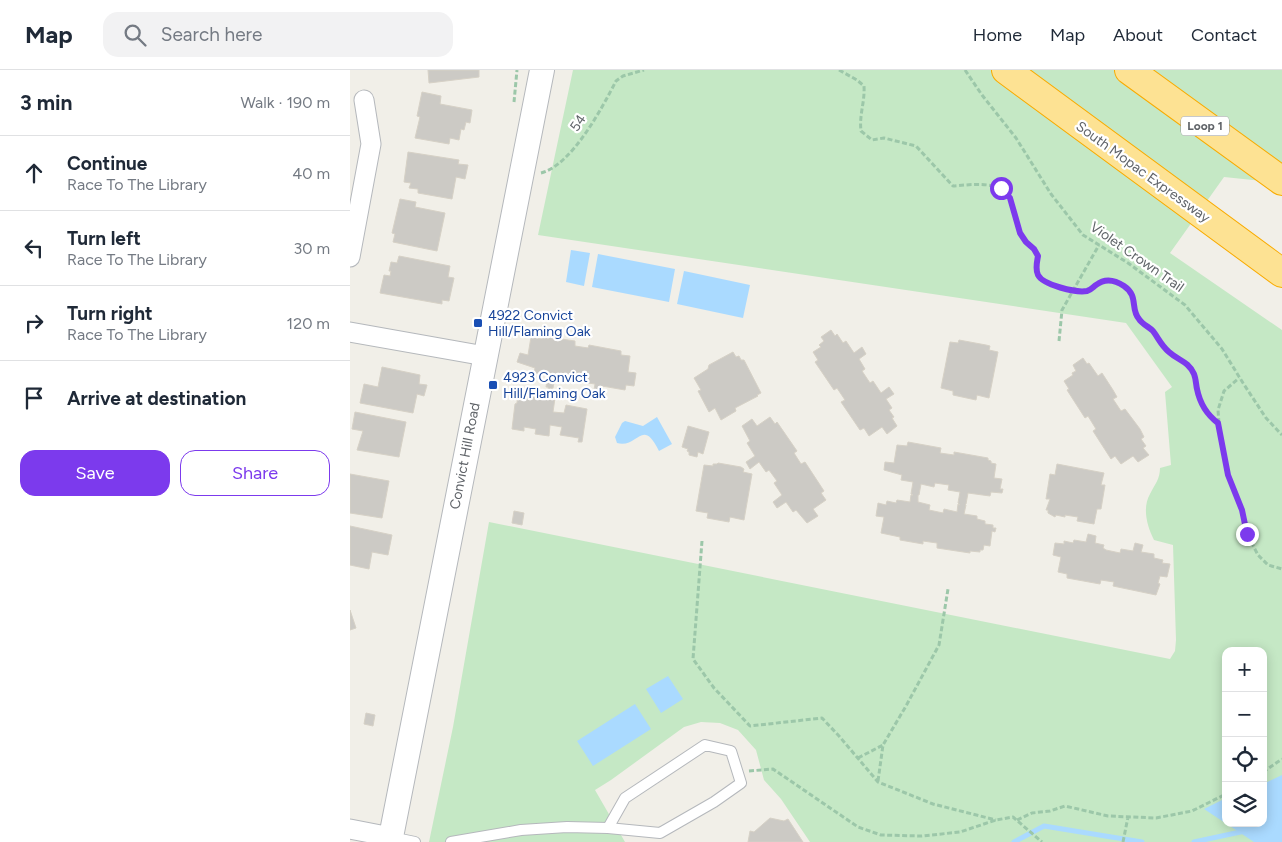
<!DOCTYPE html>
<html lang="en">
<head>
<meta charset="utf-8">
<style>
	body { margin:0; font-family:Figtree,sans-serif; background:#f2f2f3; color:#1f2937 }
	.controls { position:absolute; right:15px; bottom:15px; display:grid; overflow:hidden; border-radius:10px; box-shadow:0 2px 12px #0003 }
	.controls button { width:45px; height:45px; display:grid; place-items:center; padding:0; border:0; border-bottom:1px solid #e0e1e3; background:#fff; color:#1f2937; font:25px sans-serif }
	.stop { position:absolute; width:15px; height:15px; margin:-11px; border:4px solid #7c3aed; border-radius:50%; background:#fff }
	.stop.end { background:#7c3aed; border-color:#fff; box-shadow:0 1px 5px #0008 }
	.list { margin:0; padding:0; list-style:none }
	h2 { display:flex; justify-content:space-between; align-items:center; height:65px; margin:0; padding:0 20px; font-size:21px }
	h2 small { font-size:16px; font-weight:400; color:#747a83 }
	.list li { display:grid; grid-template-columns:32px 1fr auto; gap:15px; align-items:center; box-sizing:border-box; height:75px; padding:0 20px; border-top:1px solid #e0e1e3 }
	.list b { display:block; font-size:19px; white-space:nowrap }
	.list p { margin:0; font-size:16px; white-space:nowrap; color:#747a83 }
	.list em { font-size:16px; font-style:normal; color:#747a83 }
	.actions { display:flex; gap:10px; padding:15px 20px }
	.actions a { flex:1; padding:11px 0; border:1px solid #7c3aed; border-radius:15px; text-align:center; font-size:18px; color:#7c3aed }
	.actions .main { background:#7c3aed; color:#fff }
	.icon { flex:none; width:28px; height:28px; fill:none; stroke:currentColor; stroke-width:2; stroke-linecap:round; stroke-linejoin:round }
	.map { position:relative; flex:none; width:932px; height:772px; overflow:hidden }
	header { display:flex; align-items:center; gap:30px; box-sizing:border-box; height:70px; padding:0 25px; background:#fff; border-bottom:1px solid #e0e1e3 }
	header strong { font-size:24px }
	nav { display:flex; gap:28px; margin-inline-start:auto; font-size:18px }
	.search { width:350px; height:45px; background:#f2f2f3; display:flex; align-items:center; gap:12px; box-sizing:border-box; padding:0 18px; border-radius:15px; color:#747a83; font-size:19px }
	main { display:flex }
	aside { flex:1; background:#fff }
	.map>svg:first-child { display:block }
	.green { fill:#c5e8c5; fill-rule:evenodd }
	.water { fill:#aadaff }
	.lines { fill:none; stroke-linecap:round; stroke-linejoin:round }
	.stream { stroke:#aadaff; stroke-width:5 }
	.building { fill:#cccac5; stroke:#d6d1c6; fill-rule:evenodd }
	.service-casing { stroke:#b5b8bc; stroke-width:12 }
	.minor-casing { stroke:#b5b8bc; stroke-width:21 }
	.tertiary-casing { stroke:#b5b8bc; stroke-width:26 }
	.motorway-casing { stroke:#f9ab00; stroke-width:30 }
	.path { stroke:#9cc7a9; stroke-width:3; stroke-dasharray:5 2.5; stroke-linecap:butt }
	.service { stroke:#fff; stroke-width:10 }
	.minor { stroke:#fff; stroke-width:19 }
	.tertiary { stroke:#fff; stroke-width:24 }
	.motorway { stroke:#fde293; stroke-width:28 }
	.route { stroke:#7c3aed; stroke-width:6 }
	.transit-dot { fill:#1a4fb4; stroke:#fff; stroke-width:2 }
	.labels { text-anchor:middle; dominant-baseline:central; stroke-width:4.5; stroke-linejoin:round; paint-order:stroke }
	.shield { fill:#fff; stroke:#8f9295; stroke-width:1 }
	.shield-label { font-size:12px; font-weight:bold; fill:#5f6368 }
	.street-label { font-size:14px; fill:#5f6368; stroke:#fff }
	.transit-label { font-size:14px; fill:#164399; stroke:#fff; text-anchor:start }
</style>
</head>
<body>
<header>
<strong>Map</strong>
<div class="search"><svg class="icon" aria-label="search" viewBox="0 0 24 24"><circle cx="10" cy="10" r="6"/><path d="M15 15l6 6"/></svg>Search here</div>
<nav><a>Home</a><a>Map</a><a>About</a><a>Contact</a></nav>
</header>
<main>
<aside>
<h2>3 min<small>Walk · 190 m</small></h2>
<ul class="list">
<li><svg class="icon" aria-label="ahead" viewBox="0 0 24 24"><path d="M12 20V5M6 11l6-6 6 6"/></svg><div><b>Continue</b><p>Race To The Library</p></div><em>40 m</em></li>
<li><svg class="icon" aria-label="left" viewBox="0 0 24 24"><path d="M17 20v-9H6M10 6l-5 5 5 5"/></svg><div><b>Turn left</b><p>Race To The Library</p></div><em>30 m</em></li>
<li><svg class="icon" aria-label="right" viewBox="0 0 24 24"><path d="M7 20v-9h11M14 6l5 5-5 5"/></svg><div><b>Turn right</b><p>Race To The Library</p></div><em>120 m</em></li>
<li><svg class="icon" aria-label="arrive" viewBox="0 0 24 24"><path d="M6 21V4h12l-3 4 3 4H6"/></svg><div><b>Arrive at destination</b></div></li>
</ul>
<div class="actions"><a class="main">Save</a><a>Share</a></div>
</aside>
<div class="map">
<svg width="932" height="772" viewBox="0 0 932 772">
	<rect width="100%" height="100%" fill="#f1efe8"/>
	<path class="green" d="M223 0H932V113L874 107 820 183 932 260V772H460L431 729 414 710 406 680 388 660 370 653 351 652 334 657 261 710 245 720 275 772H79L103 657 139 452 820 589 825 581 826 570 823 475 804 470C797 456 792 438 800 424 805 414 810 409 810 398L821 395 815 322 822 317 776 253 188 165ZM876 581H913V753H876Z"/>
	<path class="water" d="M221 180 240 183 234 216 216 212Z
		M248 184 325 199 319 232 242 217Z
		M334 201 400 215 393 248 327 234Z
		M307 347 322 374 309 381C292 346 288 379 267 373L265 367 272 353 275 351 293 356Z
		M318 606 333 629 311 643 296 619Z
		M285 634 301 659 243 696 227 671Z
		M932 705V772H904L854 739 876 728V753H913V714Z"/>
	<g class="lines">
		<path class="stream" d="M664 772 694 756 792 772
			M844 772 895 761"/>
	</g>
	<path class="building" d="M78 0H129V7L79 13Z
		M72 22 91 26 90 34 122 40 120 53 116 52 114 60 111 59 109 70 100 68 99 74 65 68 70 47 67 46Z
		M58 82 109 90 108 94 118 95 115 109 106 107 102 129 68 123V119L59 118 61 113 54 112Z
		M50 129 66 132 65 137 95 143 87 181 43 172 45 164 42 163Z
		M49 186 100 196 98 207 104 208 99 231 92 230V234L30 223 34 205 40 206 41 201H39L41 192 47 193Z
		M481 260 485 266 487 264 493 273 496 271 504 283 512 277 516 284 509 289 515 299 512 301 520 313 523 311 531 323 539 317 544 324 536 329 542 338 539 340 544 347 542 348 547 356 537 364 532 357 519 366 514 358 510 360 491 332 495 330 487 318 484 320 465 292 468 290 463 282 471 277 469 275 474 271 471 267Z
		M191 266 225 271V276L238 278 239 275 271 281V285L280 286 278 302 286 303 284 316 276 315 275 320 252 316 249 329 243 326 245 314 231 312 232 307 218 305 217 309 205 307 203 318 198 319V317H196L198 305 184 303 185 298 167 292 170 283 178 285 181 267 191 269Z
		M609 270 636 275 640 276 639 280 648 282 639 328 627 325 626 330 603 325V321L591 318 600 272 608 273Z
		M383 282 386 287 389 286 391 290H394L411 323 407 325 408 326 385 338 386 341 371 350 365 338 359 342 348 321 351 320 344 308 358 299 359 295Z
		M733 288 737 294 739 293 748 306 752 303 763 320 767 327 763 329 771 341 775 339 790 359 794 367 791 369 796 376 793 378 799 385 788 392 783 386 771 394 765 386 761 389 743 361 746 359 738 346 735 348 717 320 719 319 714 311 723 305 722 303 726 301 723 295Z
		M32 297 70 305 69 314 77 315 74 326 67 324 63 343 10 333 14 314 28 317Z
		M168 323 192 328V326L205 328 203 342 214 343 216 335 237 339 232 372H228L229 368 210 365 212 357 200 355 199 366 185 364 186 359 174 357V361L162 359 165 334 167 333Z
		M5 342 56 352 49 387 7 380 13 361 2 359Z
		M420 347 425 354 427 352 447 381 444 383 451 394 455 392 474 421 471 423 476 430 463 439 468 446 457 453 446 440 443 442 436 432 427 438 423 432 432 425 424 413 427 411 419 400 416 402 409 392 400 399 396 392 405 386 397 373 400 371 392 356 402 349 407 356Z
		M338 356 359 362 353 384 348 382 347 387 339 385V382L337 381 338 379 332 377Z
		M558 372 591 378 590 383 604 385V382L638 388V390L641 391V393L646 394 644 408 652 409 650 419H653L652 423 641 422 640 426 618 423 616 434 615 435H616L614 444 627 446V449L635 451V454L643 455V458H646L645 462 642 461 640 476 634 475 633 480H630V482L620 481V483L587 478V473L573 471V474L550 470V467L531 463 534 447 526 446 528 433 536 435 537 431 546 433 547 430 560 432 561 425H563L561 424 563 412 551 410 552 405 534 400 535 392 544 393 547 375 557 376ZM585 413 599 415 598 420 610 422 608 433 610 435 608 434 607 442 594 439 593 443 579 440 580 435 568 432V425H569L571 414 584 417Z
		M368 393 391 397 394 399 393 402 402 404 394 450 380 447 379 452 357 448 358 443 346 441 354 395 363 396V394H367Z
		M707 394 754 403 751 415H755L751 439H747L744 454 727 451 728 447 715 445V447L706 445 705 447 698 443V440H696L700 429H696L700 404 705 405Z
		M0 404 39 411 32 448 0 443Z
		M164 441 174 443 172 455 162 453Z
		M0 456 42 465 38 485 22 482 19 499 0 495Z
		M738 464 746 466 745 473 754 475 753 478 756 480 770 483 771 479 783 481 785 473 793 475 791 482 804 484V488L813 490 812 493 820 494 817 507 810 506 808 513 810 514 806 525 763 516 764 512 751 510 750 514 717 508V504L708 502 711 487 703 485 705 473 714 474V471L723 473 724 470 736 472Z
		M0 540 6 558 0 560Z
		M16 643 25 645 23 656 14 654Z
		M420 748 434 751 438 749 453 772H398L400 761 404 762Z"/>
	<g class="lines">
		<defs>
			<path id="service" d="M41 767 65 772
				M101 772 171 760 217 757 258 758 310 763 364 732 391 713 381 681 355 675 275 728 258 758"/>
			<path id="minor" d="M0 187 21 74 14 30
				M0 262 135 286
				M0 759 41 767"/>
			<path id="tertiary" d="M40 772 192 0"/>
			<path id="motorway" d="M656 0 932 203
				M779 0 932 111"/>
		</defs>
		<use href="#service" class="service-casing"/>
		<use href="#minor" class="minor-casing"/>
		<use href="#tertiary" class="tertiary-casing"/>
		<use href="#motorway" class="motorway-casing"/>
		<path class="path" d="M489 0 507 10 514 16C515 32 509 45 511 61L522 70 534 68 566 76 603 116C620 115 653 109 661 130 665 141 666 153 670 163 674 172 687 178 688 187 688 193 684 199 688 206 693 214 727 223 737 221 741 220 744 217 747 215 756 208 769 210 777 218 787 228 781 241 789 250 793 254 799 257 803 262 806 265 808 271 811 275 821 287 838 289 844 305 846 309 846 315 847 319 850 334 856 344 869 353L878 405 892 440 897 464 908 485 918 495 932 499
			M615 0 632 25 666 68 701 124 733 165 778 193 835 235 872 279 893 313 916 348 932 365
			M164 32 167 0
			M191 103C222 95 252 38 266 11L273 6 294 0
			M709 271 712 240 749 175
			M869 353 868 340 874 321 889 308
			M352 471 343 589 364 618 400 656 472 648 489 666 528 712 583 734 646 750
			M508 688 533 675
			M399 701 423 699 508 757 531 765 572 766 610 762 646 750 663 747 692 772
			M913 702 932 689
			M528 711 533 675 556 636 589 575 598 519
			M667 750 682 743 700 741 715 736 758 746 806 748 842 741 876 724
			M773 772 778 747"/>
		<use href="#service" class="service"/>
		<use href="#minor" class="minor"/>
		<use href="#tertiary" class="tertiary"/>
		<use href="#motorway" class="motorway"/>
	</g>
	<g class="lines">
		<path class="route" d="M651 118 660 128 670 163 676 172 684 179 688 186C687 192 685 199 688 205 693 215 726 223 737 221 741 220 743 217 746 215 755 208 765 210 774 216 789 226 780 239 789 249 792 254 799 257 803 261 809 269 811 275 819 282 829 291 838 291 844 304 846 309 846 315 847 319 850 334 856 344 868 353L878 405 892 440 897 464"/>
	</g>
	<g class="transit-dot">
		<rect x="123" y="248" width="10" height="10" rx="2.5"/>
		<rect x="138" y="310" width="10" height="10" rx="2.5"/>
	</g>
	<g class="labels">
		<rect class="shield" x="831" y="46.5" width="48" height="19" rx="4"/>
		<g class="shield-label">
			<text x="855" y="56">Loop 1</text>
		</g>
		<g class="street-label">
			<text transform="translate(228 53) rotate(-55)">54</text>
			<text transform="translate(793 102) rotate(36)">South Mopac Expressway</text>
			<text transform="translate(787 187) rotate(35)">Violet Crown Trail</text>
			<text transform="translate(115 386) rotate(-79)">Convict Hill Road</text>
		</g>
		<g class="transit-label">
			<text x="138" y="245">4922 Convict<tspan x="138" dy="16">Hill/Flaming Oak</tspan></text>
			<text x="153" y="307">4923 Convict<tspan x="153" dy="16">Hill/Flaming Oak</tspan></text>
		</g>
	</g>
</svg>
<div class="controls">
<button>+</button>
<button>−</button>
<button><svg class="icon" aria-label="locate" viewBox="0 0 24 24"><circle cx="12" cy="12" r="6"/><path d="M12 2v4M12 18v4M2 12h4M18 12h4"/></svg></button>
<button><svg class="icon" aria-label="layers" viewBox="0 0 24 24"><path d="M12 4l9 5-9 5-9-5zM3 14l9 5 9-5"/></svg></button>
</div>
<div class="stop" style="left:651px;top:118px"></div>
<div class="stop end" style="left:897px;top:464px"></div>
</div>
</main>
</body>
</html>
